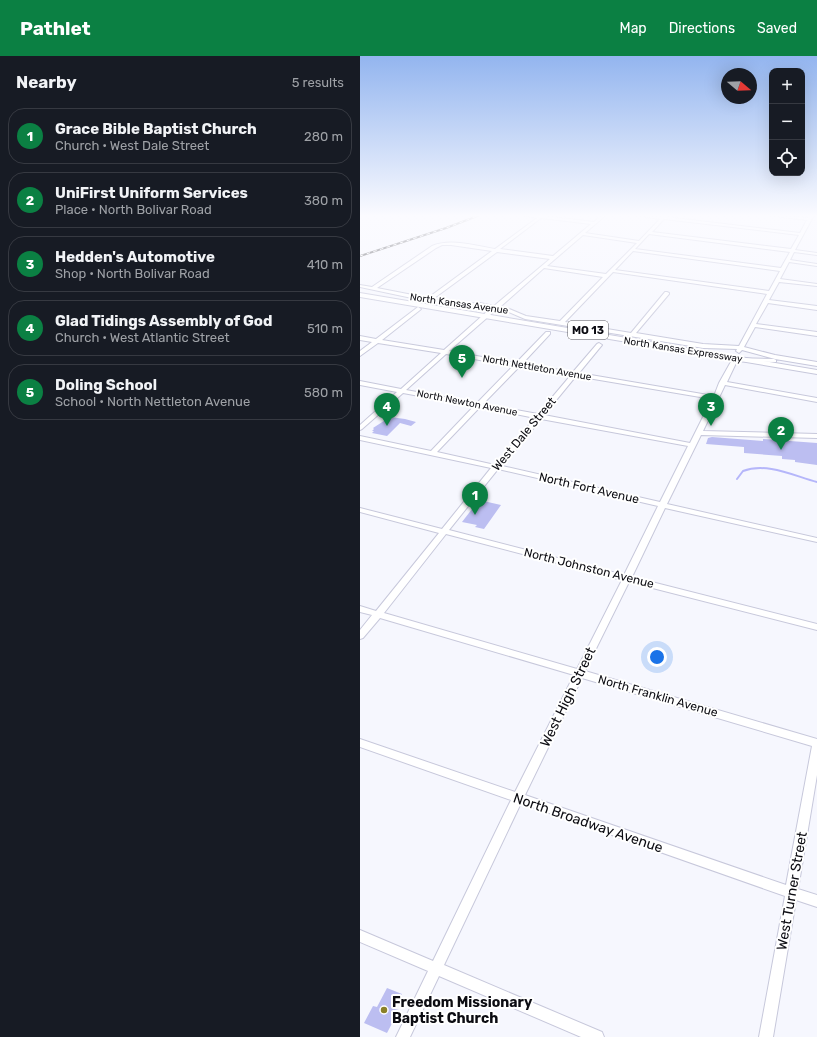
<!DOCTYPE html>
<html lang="en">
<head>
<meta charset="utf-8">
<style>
	body { margin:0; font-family:Rubik,sans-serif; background:#242831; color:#f1f3f6 }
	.controls { position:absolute; right:12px; top:12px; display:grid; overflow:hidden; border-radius:8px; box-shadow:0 4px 16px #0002 }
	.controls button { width:36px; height:36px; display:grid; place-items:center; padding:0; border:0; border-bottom:1px solid #363941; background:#171b24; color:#f1f3f6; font:20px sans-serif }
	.compass { position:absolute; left:361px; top:12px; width:36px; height:36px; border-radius:50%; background:#171b24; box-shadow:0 4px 16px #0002; rotate:109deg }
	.you { position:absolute; left:297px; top:601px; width:14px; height:14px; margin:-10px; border:3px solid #fff; border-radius:50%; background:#1a73e8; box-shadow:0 0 0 6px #1a73e833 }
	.badge { display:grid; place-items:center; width:26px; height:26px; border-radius:50%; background:#0b8043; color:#fff; font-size:13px; font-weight:700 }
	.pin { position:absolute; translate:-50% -33px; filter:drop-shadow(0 1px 2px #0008) }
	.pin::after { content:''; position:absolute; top:21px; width:14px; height:12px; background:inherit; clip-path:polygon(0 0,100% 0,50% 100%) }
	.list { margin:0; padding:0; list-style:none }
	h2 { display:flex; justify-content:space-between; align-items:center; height:52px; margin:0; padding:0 16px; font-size:17px }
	h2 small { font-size:13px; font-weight:400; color:#9ea1a6 }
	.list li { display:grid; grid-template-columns:26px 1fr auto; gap:12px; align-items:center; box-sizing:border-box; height:56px; margin:0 8px 8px; padding:0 8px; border:1px solid #363941; border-radius:16px }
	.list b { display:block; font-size:15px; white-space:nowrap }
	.list p { margin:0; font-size:13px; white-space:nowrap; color:#9ea1a6 }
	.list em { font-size:13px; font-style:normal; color:#9ea1a6 }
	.icon { flex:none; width:22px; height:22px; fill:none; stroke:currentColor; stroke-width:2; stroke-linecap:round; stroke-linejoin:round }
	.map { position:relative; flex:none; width:457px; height:981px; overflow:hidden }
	header { display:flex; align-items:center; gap:24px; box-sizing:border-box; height:56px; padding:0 20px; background:#0b8043; color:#fff }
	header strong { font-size:19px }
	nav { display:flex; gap:22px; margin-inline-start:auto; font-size:14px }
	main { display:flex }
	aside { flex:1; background:#171b24 }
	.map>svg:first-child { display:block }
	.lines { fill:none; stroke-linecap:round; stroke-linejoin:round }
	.stream { stroke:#b5b6fa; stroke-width:2 }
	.building { fill:#bcbef1 }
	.minor-casing { stroke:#c7c8db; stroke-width:2 }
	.major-casing { stroke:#c7c8db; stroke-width:2 }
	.minor { fill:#fff; fill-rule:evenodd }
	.major { fill:#fff; fill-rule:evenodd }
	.rail-casing { stroke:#26262c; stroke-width:2 }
	.rail { stroke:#fff; stroke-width:1; stroke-dasharray:3.5; stroke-linecap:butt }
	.poi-dot { fill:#8a8027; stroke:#fff; stroke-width:1.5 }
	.labels { text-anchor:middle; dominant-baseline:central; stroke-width:4; stroke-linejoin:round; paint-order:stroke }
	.far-street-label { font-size:10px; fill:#0c0c12; stroke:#fff }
	.shield { fill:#fff; stroke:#555559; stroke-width:1 }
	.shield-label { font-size:11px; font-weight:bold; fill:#0c0c12 }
	.street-label { font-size:12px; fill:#0c0c12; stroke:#fff }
	.near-street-label { font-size:14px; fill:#0c0c12; stroke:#fff }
	.near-poi-label { font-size:14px; font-weight:bold; fill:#0c0c12; stroke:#fff; text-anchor:start }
</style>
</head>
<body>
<header>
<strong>Pathlet</strong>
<nav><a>Map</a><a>Directions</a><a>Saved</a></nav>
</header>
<main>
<aside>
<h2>Nearby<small>5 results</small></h2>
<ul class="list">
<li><span class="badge">1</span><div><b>Grace Bible Baptist Church</b><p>Church · West Dale Street</p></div><em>280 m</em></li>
<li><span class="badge">2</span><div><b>UniFirst Uniform Services</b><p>Place · North Bolivar Road</p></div><em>380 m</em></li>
<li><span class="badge">3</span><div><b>Hedden's Automotive</b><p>Shop · North Bolivar Road</p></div><em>410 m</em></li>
<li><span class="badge">4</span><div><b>Glad Tidings Assembly of God</b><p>Church · West Atlantic Street</p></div><em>510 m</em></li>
<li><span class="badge">5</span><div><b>Doling School</b><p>School · North Nettleton Avenue</p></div><em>580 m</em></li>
</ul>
</aside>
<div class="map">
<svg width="457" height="981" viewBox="0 0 457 981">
	<rect width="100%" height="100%" fill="#f6f7fe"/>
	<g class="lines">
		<path class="stream" d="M377 423 383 415C407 406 434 420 457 426"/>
	</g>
	<path class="building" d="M30 361 45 363 56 366 51 370 40 367 27 380 12 377 14 375H12L14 373 13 372Z
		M352 381 403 385V383L457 387V409L435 406V404L422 403V400L384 397V391L346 388 348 382Z
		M119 444 141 449 124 473 115 471 117 469 102 466Z
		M27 932 42 938 35 953 39 954 27 977 4 967 13 950 17 951Z"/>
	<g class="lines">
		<defs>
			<path id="minor" d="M162 159H185L184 160 234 166 242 159H246L225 177 279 185 300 163 275 159 302 161 305 159 307 160 306 161 440 177 447 164 407 159 449 162 450 159H454L435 194 457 197V199L434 196 430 204 457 208V210L429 206 420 223 457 228V230L419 226 409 244 457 250V254L408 247 396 268 457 276V280L395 271 384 291 415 299 457 306V310L415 303 382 294 379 297 376 295 377 293 343 292 165 263 144 254 137 253 89 295 156 307 186 276H190V278L162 308 213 316 237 288 239 287 242 289 219 317 354 340 359 327 373 302 414 303 416 304V306L377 305 367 326 457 342V346L365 329 343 375 457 378V382L341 379 307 448 457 482V486L305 452 272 521 457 568V574L269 526 225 615 457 683V719L438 833 457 839V851L436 844 413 981H399L425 840 161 747 84 909 242 976 244 981H221L79 920 50 981H36L68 915 0 886V874L73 905 151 744 0 691V683L155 736 214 619 20 562 3 582 0 583V574L12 559 0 556V550L16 555 79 477 0 456V452L82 473 131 412 0 384V380L71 395 114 350 43 337 2 373 0 374V369L37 336 0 329V325L41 333 81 297 18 287 0 300V295L12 286 0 284V280L16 283 58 251 61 253 60 254 22 284 84 294 131 252 120 251 99 252 70 246 68 247 66 245 0 231V229L12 231 72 190C91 182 116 190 135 193L177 162ZM181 162 231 168 193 200 140 193ZM304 163 439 179 431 193 292 176ZM289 178 430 196 421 212 275 193ZM223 179 277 187 246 218 187 210ZM82 189H91L132 195 68 242 17 232 76 192ZM273 195 420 215 409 235 255 214ZM137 196 190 203 134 250 120 247 99 248 73 243ZM184 212 243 221 200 265 166 260 147 252 140 251ZM253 216 407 238 379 290 343 288 276 277 309 238V237L307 236H305L271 277 205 266ZM86 298 153 310 117 347 46 334ZM159 311 211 319 178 358 123 348ZM216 320 352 343 330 387 184 359ZM120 351 175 362 135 409 77 396ZM181 363 328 390 300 446 142 410ZM138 413 298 450 264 519 89 474ZM86 478 262 524 217 613 24 557ZM222 622 452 690 426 829 165 739Z"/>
			<path id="major" d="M0 237 457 314V318L0 241Z"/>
		</defs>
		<use href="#minor" class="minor-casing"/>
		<use href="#major" class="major-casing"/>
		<use href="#minor" class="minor"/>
		<use href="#major" class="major"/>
		<defs>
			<path id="rail" d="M0 200 86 172 120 159"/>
		</defs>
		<use href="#rail" class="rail-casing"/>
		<use href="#rail" class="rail"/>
	</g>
	<linearGradient id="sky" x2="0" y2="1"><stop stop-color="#93b5ef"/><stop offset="0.54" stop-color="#fbfbff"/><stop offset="1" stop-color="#fbfbff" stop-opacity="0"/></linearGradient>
	<rect width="457" height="296" fill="url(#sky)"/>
	<circle class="poi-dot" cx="24" cy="954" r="4"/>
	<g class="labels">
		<g class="far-street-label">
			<text transform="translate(99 248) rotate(8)">North Kansas Avenue</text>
			<text transform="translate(323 294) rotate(9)">North Kansas Expressway</text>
			<text transform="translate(177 312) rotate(10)">North Nettleton Avenue</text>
			<text transform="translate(107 347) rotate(11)">North Newton Avenue</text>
		</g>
		<rect class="shield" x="208" y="265" width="40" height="18" rx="3"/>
		<g class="shield-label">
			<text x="228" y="274">MO 13</text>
		</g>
		<g class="street-label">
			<text transform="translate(164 378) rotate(-50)">West Dale Street</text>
			<text transform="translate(229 432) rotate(13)">North Fort Avenue</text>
			<text transform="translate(229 512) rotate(14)">North Johnston Avenue</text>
			<text transform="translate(298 640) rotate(16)">North Franklin Avenue</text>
		</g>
		<g class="near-street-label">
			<text transform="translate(208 641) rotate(-64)">West High Street</text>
			<text transform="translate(228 767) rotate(19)">North Broadway Avenue</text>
			<text transform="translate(432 835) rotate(-80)">West Turner Street</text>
		</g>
		<g class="near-poi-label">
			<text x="32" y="946">Freedom Missionary<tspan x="32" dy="16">Baptist Church</tspan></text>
		</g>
	</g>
</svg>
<div class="controls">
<button>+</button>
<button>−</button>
<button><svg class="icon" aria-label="locate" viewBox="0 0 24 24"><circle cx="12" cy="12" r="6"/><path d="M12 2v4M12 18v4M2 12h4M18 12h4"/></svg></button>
</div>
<svg class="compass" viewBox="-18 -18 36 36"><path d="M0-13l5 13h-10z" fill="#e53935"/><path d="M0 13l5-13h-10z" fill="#9ea1a6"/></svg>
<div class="you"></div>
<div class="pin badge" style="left:115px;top:459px">1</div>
<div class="pin badge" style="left:421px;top:394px">2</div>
<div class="pin badge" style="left:351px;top:370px">3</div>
<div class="pin badge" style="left:27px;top:370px">4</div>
<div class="pin badge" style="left:102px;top:322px">5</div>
</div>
</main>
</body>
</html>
